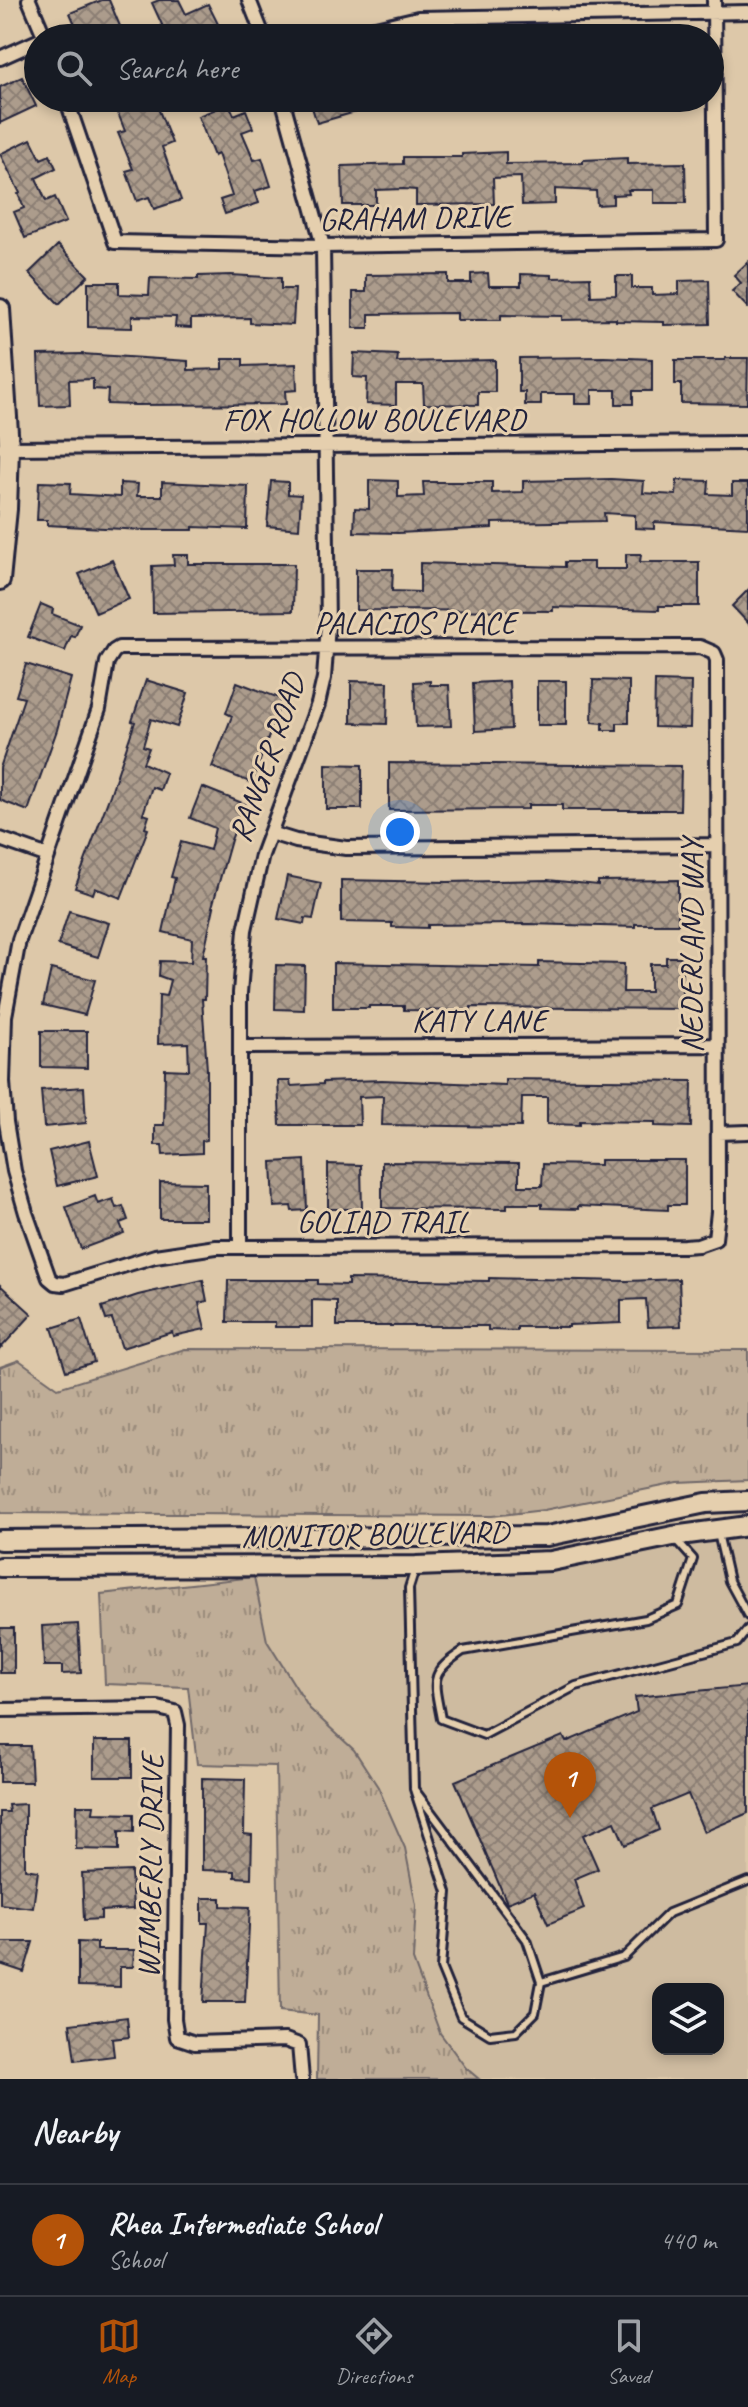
<!DOCTYPE html>
<html lang="en">
<head>
<meta charset="utf-8">
<style>
	body { margin:0; font-family:Caveat,sans-serif; background:#20242c; color:#f1f3f6 }
	.controls { position:absolute; right:24px; bottom:24px; display:grid; overflow:hidden; border-radius:16px; box-shadow:0 4px 12px #0003 }
	.controls button { width:72px; height:72px; display:grid; place-items:center; padding:0; border:0; border-bottom:2px solid #363941; background:#171b24; color:#f1f3f6; font:40px sans-serif }
	.you { position:absolute; left:400px; top:832px; width:28px; height:28px; margin:-20px; border:6px solid #fff; border-radius:50%; background:#1a73e8; box-shadow:0 0 0 12px #1a73e833 }
	.badge { display:grid; place-items:center; width:52px; height:52px; border-radius:50%; background:#b45309; color:#fff; font-size:26px; font-weight:700 }
	.pin { position:absolute; translate:-50% -66px; filter:drop-shadow(0 2px 4px #0008) }
	.pin::after { content:''; position:absolute; top:42px; width:28px; height:24px; background:inherit; clip-path:polygon(0 0,100% 0,50% 100%) }
	.list { margin:0; padding:0; list-style:none }
	h2 { display:flex; justify-content:space-between; align-items:center; height:104px; margin:0; padding:0 32px; font-size:34px }
	h2 small { font-size:26px; font-weight:400; color:#9ea1a6 }
	.list li { display:grid; grid-template-columns:52px 1fr auto; gap:24px; align-items:center; box-sizing:border-box; height:112px; padding:0 32px; border-top:2px solid #363941 }
	.list b { display:block; font-size:30px; white-space:nowrap }
	.list p { margin:0; font-size:26px; white-space:nowrap; color:#9ea1a6 }
	.list em { font-size:26px; font-style:normal; color:#9ea1a6 }
	.icon { flex:none; width:44px; height:44px; fill:none; stroke:currentColor; stroke-width:2; stroke-linecap:round; stroke-linejoin:round }
	.map { position:relative; flex:none; width:748px; height:2079px; overflow:hidden }
	.search { position:absolute; background:#171b24; box-shadow:0 4px 12px #0003; left:24px; right:24px; top:24px; height:88px; display:flex; align-items:center; gap:20px; box-sizing:border-box; padding:0 28px; border-radius:44px; color:#9ea1a6; font-size:30px }
	.sheet { height:216px; background:#171b24 }
	nav { display:flex; justify-content:space-around; align-items:center; box-sizing:border-box; height:112px; border-top:2px solid #363941; background:#171b24; font-size:22px; color:#9ea1a6 }
	nav a { display:grid; justify-items:center; gap:4px }
	nav .on { color:#b45309 }
	.map>svg:first-child { display:block }
	.built { fill:#cebba0; fill-rule:evenodd }
	.grass { fill:url(#grass-tufts); stroke:#706869; stroke-width:2 }
	.building { fill:url(#building-cross-hatch); stroke:#22223b; stroke-width:2 }
	.lines { fill:none; stroke-linecap:round; stroke-linejoin:round }
	.lane-casing { stroke:#22223b; stroke-width:12 }
	.street-casing { stroke:#22223b; stroke-width:18 }
	.secondary-casing { stroke:#22223b; stroke-width:24 }
	.lane { stroke:#e5cfae; stroke-width:6 }
	.street { stroke:#e5cfae; stroke-width:12 }
	.secondary { stroke:#e5cfae; stroke-width:18 }
	.labels { text-anchor:middle; dominant-baseline:central; stroke-width:6; stroke-linejoin:round; paint-order:stroke }
	.street-label { font-size:32px; fill:#22223b; stroke:#e5cfae }
</style>
</head>
<body>
<div class="map">
<svg width="748" height="2079" viewBox="0 0 748 2079">
	<defs>
		<pattern id="grass-tufts" width="24" height="20" patternUnits="userSpaceOnUse" patternTransform="scale(2)"><rect width="24" height="20" fill="#bfad97"/><path d="M3 7l-1-3M5 7V3M7 7l1-3M15 17l-1-3M17 17v-4M19 17l1-3" fill="none" stroke="#9b8c7c"/></pattern>
		<pattern id="building-cross-hatch" width="8" height="8" patternUnits="userSpaceOnUse" patternTransform="scale(2)"><rect width="8" height="8" fill="#ac9c8c"/><path d="M0 0l8 8M0 8l8-8" fill="none" stroke="#8c7f74"/></pattern>
	</defs>
	<rect width="100%" height="100%" fill="#ddc8a9"/>
	<filter id="ink" filterUnits="userSpaceOnUse"><feTurbulence type="fractalNoise" baseFrequency=".0125" numOctaves="2"/><feDisplacementMap in="SourceGraphic" scale="16" xChannelSelector="R" yChannelSelector="G"/><feConvolveMatrix kernelMatrix="1 2 1 2 8 2 1 2 1" color-interpolation-filters="sRGB"/></filter>
	<g filter="url(#ink)">
		<path class="built" d="M730 1538H748V2079H479L466 2068 440 2033 413 1960 416 1905 405 1848 378 1787 354 1750 309 1708 267 1641 254 1577 469 1574 550 1567 579 1565 653 1550ZM658 1989H718V2049H658Z"/>
		<path class="grass" d="M185 1349 748 1350V1480L678 1483 544 1510 492 1516 0 1513V1367L19 1360 58 1388Z
			M254 1577 267 1641 309 1708 354 1750 378 1787 405 1848 416 1905 413 1960 440 2033 466 2068 479 2079H317L318 2015 280 2011 276 1766 197 1764 188 1687 105 1684 101 1594Z"/>
		<path class="building" d="M102 0H109L125 38H81L70 13Z
			M159 0H179L186 14 208 4 220 28 199 38H168L152 3Z
			M22 77 36 106 0 123V87Z
			M112 98H154L172 143 162 147 181 200 154 209 149 197 137 201 126 171 133 169 118 133 125 131Z
			M309 98H355L359 111 317 123Z
			M229 104 234 115 246 110 253 128 242 132 254 160 262 158 271 186 255 191 259 203 225 214 220 200 232 196 218 154 214 156 198 116Z
			M31 139 41 159 50 155 56 168 36 178 46 201 55 197 66 222 25 238 14 212 24 208 18 194 20 193 0 154Z
			M506 152V164L583 163V160L627 158V164L685 163 686 203H654V190H628L629 194 613 195V204L597 205 596 191 555 189V204L522 205 521 177 493 178 494 204 416 205V190L403 189 376 190V205H343L342 166 403 164V157H462V154Z
			M58 245 88 276 59 304 29 273Z
			M748 262V308L732 291 741 283 734 275Z
			M488 273 489 286H521V274L552 275V278L590 277 591 296 616 295V276H632V288H652V295L679 294V281L709 280 710 324 664 325V322L616 321V319L562 320V316L501 315V320H457V313L369 314V328H353V292H366V275L448 274V283H471V274Z
			M231 275 281 278V289H295L293 325 250 323V318L191 319V328L175 327 176 317 132 316V328L88 327V282H119V294L149 295 150 278 198 279V276Z
			M354 353 398 355 397 362 495 360V392H478V405L424 404 423 384H396V405L366 404 367 378 353 377Z
			M82 354 188 361V370L223 369V359H243V366L296 364 297 390 285 391 286 404 135 405 107 404 108 390 93 389V379L69 380 70 405 40 406 38 355Z
			M604 357 652 359V391H633V404H616V390H592V404H575V394H541V405H525V392H519V358Z
			M725 358H748L747 404 681 403V384H675V360H725Z
			M611 479 644 481 643 493 676 495 677 480 709 481 708 494 732 495V483H748V527L654 522V529L635 528V515L604 513 605 521 492 523V528L398 533 354 532 355 508 369 509V480L398 481V497L424 496 423 482H492V493L523 492V481Z
			M271 481 288 482V494L301 495 299 529 267 526Z
			M39 482 71 483 70 494 120 497V483L138 484 137 496H162V482L248 486 247 529 193 527V530H143L47 525V520H37Z
			M626 554H641L640 562H699V606H659V610L553 607V611L356 610V569H393L392 591 420 592V563L565 567V562H593V569H626Z
			M173 555H188V564H294L293 611 153 613 152 566 174 565Z
			M112 560 129 599 96 613 79 574Z
			M748 590V623L732 606Z
			M41 604 53 609 52 614 80 625 75 637 71 636 65 651 28 637Z
			M26 664 71 678 57 730 28 811 0 800V768L24 698 16 696Z
			M146 680 188 693 177 727 151 719 143 746 149 748 143 763 166 773 160 790 152 787 143 814 149 816 145 828 148 829 121 898 95 888 93 894 75 888 110 795 135 722 132 721Z
			M593 680 629 681V723H617V730H603V723L592 722Z
			M351 681 388 682 387 724 351 723Z
			M430 681V685H449L451 726 416 727 414 682Z
			M509 681 511 729 475 731 473 683Z
			M537 681H566V725H537Z
			M655 681 691 682 690 728 654 727Z
			M237 682 282 699 252 783 212 767 232 716 226 713Z
			M389 763 681 766 680 810H562V805H528V809L389 810Z
			M326 764 362 765V809H326Z
			M202 787 245 804 231 840 212 907H214L203 956H206L205 999H202L207 1070V1140L202 1141V1153L163 1155 162 1145H155V1125H164L165 1069 189 1070 188 1043 158 1044 159 995 166 996 170 980 159 976 160 961 191 962 192 939 163 932 175 878 171 877 181 842 210 850 215 828 190 818Z
			M287 876 321 883 313 919 305 918 304 924 278 919Z
			M341 880 448 882 548 880 598 885V881L678 880V924H635V927L529 924 428 925V928L392 927V923L341 922Z
			M69 911 109 923 98 957 58 945Z
			M666 957H682V1009L471 1007V1011L404 1010V1006H369V1008H333V963L539 967V962L624 964 623 992H650V964H666Z
			M276 965 305 966 304 1010 275 1009Z
			M51 969 95 980 85 1015 43 1005Z
			M41 1031H87V1068L41 1067Z
			M505 1079 692 1081 691 1127 655 1126V1122L580 1121V1125L547 1124V1097H522L521 1127 382 1125 383 1096 359 1097 360 1125H280L278 1081H290L291 1086 323 1084V1082L382 1080 505 1085Z
			M84 1087 86 1123 44 1127 41 1090Z
			M89 1141 98 1176 57 1186 49 1151Z
			M305 1160 307 1210 292 1211 291 1206 274 1207 272 1162Z
			M600 1160H685V1205H668V1210L578 1206V1209L542 1208V1204H507V1209L382 1208V1162L519 1163V1186H542L543 1164 600 1165Z
			M328 1164 361 1165 362 1209H328Z
			M160 1182 206 1183V1219H160Z
			M95 1196 98 1204 113 1199 116 1208 123 1206 128 1220 120 1223 124 1233 81 1249 66 1207Z
			M489 1278 627 1281 679 1279 681 1326 648 1327 646 1299 621 1300V1323L569 1325V1327H517V1331L488 1330V1326H337V1301L312 1300V1327H275V1322H227L228 1280H318V1284L348 1285V1279L489 1281Z
			M203 1280 207 1301 199 1303 205 1329 173 1336 172 1332 122 1348 112 1319 106 1320 102 1307 138 1295Z
			M0 1285 32 1314 0 1349Z
			M81 1319 94 1362 66 1371 52 1328Z
			M78 1624 81 1673 62 1674V1666H44L42 1626Z
			M0 1628H14V1673H0Z
			M748 1686V1813L704 1832 688 1794 652 1809 659 1830 625 1845 615 1822 583 1835 598 1869 574 1879 584 1909 548 1924 534 1892 507 1903 455 1781 563 1736 566 1742 637 1712 635 1697Z
			M94 1741H132V1777H94Z
			M0 1746H30L32 1782H0Z
			M202 1778 245 1779 244 1834 252 1835 251 1878 235 1877V1871L202 1870Z
			M25 1804V1869L38 1871 33 1908 0 1904V1812H9L8 1805Z
			M77 1805H94L93 1813 134 1814V1832L119 1831V1850L76 1849Z
			M131 1871 133 1909 101 1911V1919L84 1920 82 1873Z
			M202 1898H221V1906L250 1907 245 2002H203L208 1923H202Z
			M0 1942H33L24 1972 0 1964Z
			M78 1942 97 1943V1950H134L133 1967H120V1987L78 1986Z
			M127 2017 129 2037 112 2039 114 2056 75 2061 70 2024Z"/>
		<g class="lines">
			<defs>
				<path id="lane" d="M718 1533 729 1581 748 1616
					M675 1539 693 1559 678 1605 646 1619 463 1651C428 1674 434 1680 441 1719L484 1735 576 1686 737 1643 748 1629
					M414 1789 527 1940 541 1982 535 2013 516 2032 490 2035 461 2017 441 1968 447 1892 414 1789 409 1588 415 1569
					M541 1982 624 1957 669 1913 748 1881"/>
				<path id="street" d="M29 0 45 38
					M249 0 264 38
					M333 38 418 18 748 12
					M0 58 38 41
					M66 98 115 242 323 246 716 240 714 0
					M3 448 748 443
					M700 647 714 653 717 660 718 1212 715 1239 698 1245 684 1246 216 1247 155 1256 64 1284 55 1283 49 1278 26 1213 14 1171 6 1122 3 1082 5 1016 19 940 99 709 107 662 114 651 119 648Z
					M270 833 296 841 346 848 717 845
					M0 839 48 856
					M240 1047 717 1045
					M718 1133 748 1132
					M240 1247V993L245 930 262 855 318 704 324 678 328 625 323 246 282 98
					M0 1710 158 1708 175 1712 178 1725 174 2019 177 2037 195 2043 285 2040 299 2045 302 2079"/>
				<path id="secondary" d="M0 309 9 448 7 509 0 580
					M0 1540 547 1536 706 1503 748 1501
					M0 1567 416 1566 551 1561 673 1536 748 1526"/>
			</defs>
			<use href="#lane" class="lane-casing"/>
			<use href="#street" class="street-casing"/>
			<use href="#secondary" class="secondary-casing"/>
			<use href="#lane" class="lane"/>
			<use href="#street" class="street"/>
			<use href="#secondary" class="secondary"/>
		</g>
	</g>
	<g class="labels">
		<g class="street-label">
			<text transform="translate(415 218) rotate(-1)">GRAHAM DRIVE</text>
			<text x="374" y="419">FOX HOLLOW BOULEVARD</text>
			<text x="415" y="622">PALACIOS PLACE</text>
			<text transform="translate(267 758) rotate(-71)">RANGER ROAD</text>
			<text transform="translate(691 946) rotate(-90)">NEDERLAND WAY</text>
			<text x="479" y="1020">KATY LANE</text>
			<text x="383" y="1221">GOLIAD TRAIL</text>
			<text transform="translate(375 1534) rotate(-1)">MONITOR BOULEVARD</text>
			<text transform="translate(150 1866) rotate(-89)">WIMBERLY DRIVE</text>
		</g>
	</g>
</svg>
<div class="controls">
<button><svg class="icon" aria-label="layers" viewBox="0 0 24 24"><path d="M12 4l9 5-9 5-9-5zM3 14l9 5 9-5"/></svg></button>
</div>
<div class="you"></div>
<div class="pin badge" style="left:570px;top:1818px">1</div>
<div class="search"><svg class="icon" aria-label="search" viewBox="0 0 24 24"><circle cx="10" cy="10" r="6"/><path d="M15 15l6 6"/></svg>Search here</div>
</div>
<section class="sheet">
<h2>Nearby<small></small></h2>
<ul class="list">
<li><span class="badge">1</span><div><b>Rhea Intermediate School</b><p>School</p></div><em>440 m</em></li>
</ul>
</section>
<nav>
<a class="on"><svg class="icon" aria-label="map" viewBox="0 0 24 24"><path d="M3 6l6-2 6 2 6-2v14l-6 2-6-2-6 2zM9 4v14M15 6v14"/></svg>Map</a>
<a><svg class="icon" aria-label="directions" viewBox="0 0 24 24"><path d="M12 3l9 9-9 9-9-9zM9 14v-3h6M13 9l2 2-2 2"/></svg>Directions</a>
<a><svg class="icon" aria-label="saved" viewBox="0 0 24 24"><path d="M7 4h10v16l-5-4-5 4z"/></svg>Saved</a>
</nav>
</body>
</html>
